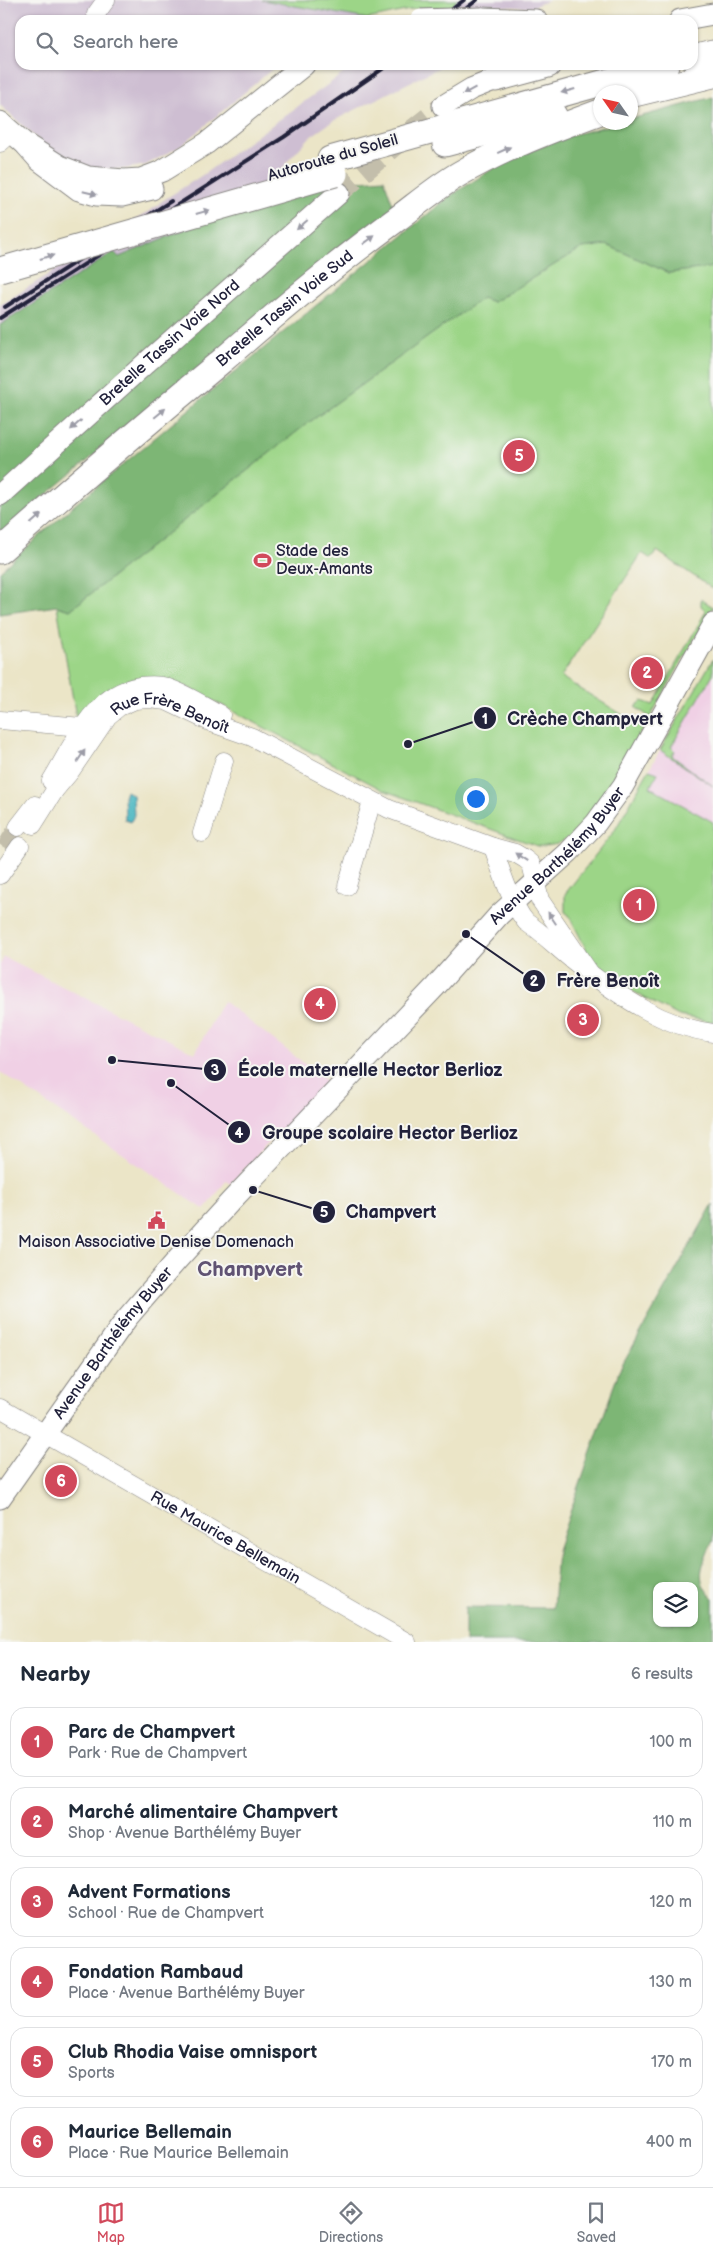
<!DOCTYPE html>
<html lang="en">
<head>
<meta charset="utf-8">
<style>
	body { margin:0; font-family:"Balsamiq Sans",sans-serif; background:#f2f2f3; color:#1f2937 }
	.controls { position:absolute; right:15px; bottom:15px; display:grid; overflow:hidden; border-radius:10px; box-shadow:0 1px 4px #0004 }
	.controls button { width:45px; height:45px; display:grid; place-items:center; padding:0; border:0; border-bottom:1px solid #e0e1e3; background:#fff; color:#1f2937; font:25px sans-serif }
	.compass { position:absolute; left:593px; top:85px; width:45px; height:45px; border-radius:50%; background:#fff; box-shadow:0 1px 4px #0004; rotate:304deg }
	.you { position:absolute; left:475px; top:798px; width:18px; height:18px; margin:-12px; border:4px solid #fff; border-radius:50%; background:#1a73e8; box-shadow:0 0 0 8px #1a73e833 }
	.badge { display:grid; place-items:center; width:32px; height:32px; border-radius:50%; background:#d1495b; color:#fff; font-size:16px; font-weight:700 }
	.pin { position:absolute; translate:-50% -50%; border:2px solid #fff; box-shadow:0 1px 5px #0006 }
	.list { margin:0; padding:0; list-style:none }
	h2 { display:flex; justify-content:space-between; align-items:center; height:65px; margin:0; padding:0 20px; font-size:21px }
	h2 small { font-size:16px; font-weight:400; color:#747a83 }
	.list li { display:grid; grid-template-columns:32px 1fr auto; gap:15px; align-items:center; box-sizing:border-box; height:70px; margin:0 10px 10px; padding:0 10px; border:1px solid #e0e1e3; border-radius:15px }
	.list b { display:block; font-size:19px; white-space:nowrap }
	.list p { margin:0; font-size:16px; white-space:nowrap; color:#747a83 }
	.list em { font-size:16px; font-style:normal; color:#747a83 }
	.icon { flex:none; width:28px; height:28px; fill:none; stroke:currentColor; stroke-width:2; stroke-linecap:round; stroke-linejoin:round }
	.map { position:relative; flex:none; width:713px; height:1642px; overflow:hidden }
	.search { position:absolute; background:#fff; box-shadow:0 1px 4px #0004; left:15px; right:15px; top:15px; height:55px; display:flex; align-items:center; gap:12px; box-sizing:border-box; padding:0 18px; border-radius:15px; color:#747a83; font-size:19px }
	.sheet { height:545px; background:#fff }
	nav { display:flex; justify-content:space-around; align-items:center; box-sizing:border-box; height:70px; border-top:1px solid #e0e1e3; background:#fff; font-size:14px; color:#747a83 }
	nav a { display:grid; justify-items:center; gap:2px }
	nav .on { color:#d1495b }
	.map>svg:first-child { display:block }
	.built { fill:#f0d0e5 }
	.industrial { fill:#cebed2 }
	.green { fill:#9cd587; stroke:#5f7c61 }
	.forest { fill:#7db674; stroke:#506c58; fill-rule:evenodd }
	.water { fill:#46b5c0; stroke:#346c7e }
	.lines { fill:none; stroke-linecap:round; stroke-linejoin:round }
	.minor-tunnel { stroke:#c3beab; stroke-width:18; stroke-dasharray:18 9; stroke-linecap:butt }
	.major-tunnel { stroke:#c3beab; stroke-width:21; stroke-dasharray:21 11; stroke-linecap:butt }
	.minor-casing { stroke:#868481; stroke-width:19 }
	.major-casing { stroke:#868481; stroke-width:23 }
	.highway-casing { stroke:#868481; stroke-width:27 }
	.minor { stroke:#fff; stroke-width:18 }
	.major { stroke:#fff; stroke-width:21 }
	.highway { stroke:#fff; stroke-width:25 }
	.rail { stroke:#22223b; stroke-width:4 }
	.major-bridge-casing { stroke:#868481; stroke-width:23; stroke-linecap:butt }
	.highway-bridge-casing { stroke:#868481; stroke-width:27; stroke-linecap:butt }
	.major-bridge { stroke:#fff; stroke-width:21 }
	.highway-bridge { stroke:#fff; stroke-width:25 }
	.oneway { fill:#9c9ca7 }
	.labels { text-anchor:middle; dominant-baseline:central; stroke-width:4; stroke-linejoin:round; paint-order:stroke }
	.street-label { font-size:16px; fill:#22223b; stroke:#f6f6f2 }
	.poi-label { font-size:16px; fill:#22223b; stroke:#f6f6f2; text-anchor:start }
	.district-label { font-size:21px; font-weight:bold; fill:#605373; stroke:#f6f6f2 }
	.leader { fill:none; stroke:#22223b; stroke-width:2 }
	.callout-dot { fill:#22223b; stroke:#f6f6f2; stroke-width:2 }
	.mark-label { font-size:15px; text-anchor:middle; font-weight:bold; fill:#fff }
	.callout-label { font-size:18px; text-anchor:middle; font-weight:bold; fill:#22223b; stroke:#f6f6f2; stroke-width:4; stroke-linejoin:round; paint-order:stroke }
</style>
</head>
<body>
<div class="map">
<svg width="713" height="1642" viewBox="0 0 713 1642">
	<rect width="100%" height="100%" fill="#f6f6f2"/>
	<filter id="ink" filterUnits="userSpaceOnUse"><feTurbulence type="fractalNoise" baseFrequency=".02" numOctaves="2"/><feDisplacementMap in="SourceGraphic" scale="10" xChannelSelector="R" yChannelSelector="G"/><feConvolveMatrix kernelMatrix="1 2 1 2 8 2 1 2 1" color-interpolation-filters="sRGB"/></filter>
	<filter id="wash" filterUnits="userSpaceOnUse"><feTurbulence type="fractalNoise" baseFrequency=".0096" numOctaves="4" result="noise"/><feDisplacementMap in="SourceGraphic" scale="20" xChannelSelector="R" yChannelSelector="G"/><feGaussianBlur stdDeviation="1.12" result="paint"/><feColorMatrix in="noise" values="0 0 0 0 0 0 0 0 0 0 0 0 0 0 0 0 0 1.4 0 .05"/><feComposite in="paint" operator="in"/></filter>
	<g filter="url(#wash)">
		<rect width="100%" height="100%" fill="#ebe5c7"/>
		<path class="built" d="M713 659V829L638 789Z
			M4 957 195 1053 223 1001 327 1081 230 1184 226 1181 205 1210 0 1072V965Z"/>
		<path class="industrial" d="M0 0H549L530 8 480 5 419 8 364 20H20V65H277L181 146 146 165 124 169H98L60 160 0 105Z
			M355 65H444L333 121 310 137 287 162 273 185 245 204 119 257 113 253 0 325V305L160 204 159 203 204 174Z"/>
		<path class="green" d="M262 0H458L451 7 419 8 368 19Z
			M607 245 669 273 713 267V589L657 551 651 559 642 553 561 677 644 728C627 759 594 825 563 841 555 846 546 846 537 846L383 790 187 687 139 678 128 680 100 694 81 714 76 717 57 606 70 610 304 426 482 298 493 302 582 248Z
			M701 599 713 607 650 717 635 707 642 701 653 705 706 611 701 606Z
			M713 659V674L671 747 675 751 672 756 713 786 660 750Z
			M649 770 658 773 650 787 713 822V1022L679 1016 648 1000 612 979 594 965 569 915 565 912V894L615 830Z"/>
		<path class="forest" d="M713 97V267L669 273 607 245 582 248 493 302 482 298 304 426 70 610 57 606 0 614V571L73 506 198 402 450 196 502 163 568 136 618 123 630 122 631 119Z
			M384 179 394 208 0 533V325L114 252 119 257 245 204 335 183Z
			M713 1204V1540C704 1563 692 1578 713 1598V1642H465V1607L553 1608 557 1550 619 1371ZM657 1586H694V1623H657Z"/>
		<path class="water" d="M126 791 133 795 134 815 131 822 125 820 124 797Z"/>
	</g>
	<g filter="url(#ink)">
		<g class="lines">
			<path class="minor-tunnel" d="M5 848 18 827"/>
			<path class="major-tunnel" d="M339 193 410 132 443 106"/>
			<defs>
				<g id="minor">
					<path d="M96 14 106 0"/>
					<path d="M0 143 12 132"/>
					<path d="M0 720 94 728"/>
					<path d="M51 781C74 744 92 694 139 686 148 685 158 684 166 687 185 693 203 705 221 715"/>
					<path id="s1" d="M33 825 55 790 70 772 108 716 119 707 135 700 149 699 166 701 212 723 252 737 389 809 493 847 515 853 525 859 531 864 540 900 590 973"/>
					<path d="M18 827 35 805"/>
					<path d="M202 833 224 761"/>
					<path d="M493 847C500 868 512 906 526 922 545 935 561 952 580 966 621 997 662 1026 713 1033"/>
					<path d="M0 875 20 846"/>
					<path d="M347 886 372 801"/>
					<path id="s2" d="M0 1408 407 1642"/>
				</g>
				<g id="major">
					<path d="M482 18 536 20"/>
					<path d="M680 20 713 14"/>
					<path d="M443 106 471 89 496 79"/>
					<path d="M0 122 24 143 39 160 79 190 96 195 122 196 152 189"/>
					<path d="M24 143 60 166 88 177 124 180 141 179 162 171 207 143 304 65"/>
					<path id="s3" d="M0 495 147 362 339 193"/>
					<path id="s4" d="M0 1498 127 1318 178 1259 231 1201 435 987 499 915 569 852 596 823 623 786 713 624"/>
				</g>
				<g id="highway">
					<path d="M693 58 713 53"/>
					<path d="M496 79 548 65"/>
					<path d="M630 95 713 75"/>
					<path d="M445 144 554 115"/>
					<path d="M330 159 666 65"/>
					<path id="s5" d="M0 551C73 486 148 422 224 359 280 310 337 263 397 219 417 204 437 187 459 174 504 148 551 130 600 112"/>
				</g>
			</defs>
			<use href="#minor" class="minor-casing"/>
			<use href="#major" class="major-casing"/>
			<use href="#highway" class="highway-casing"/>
			<use href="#minor" class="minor"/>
			<use href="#major" class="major"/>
			<use href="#highway" class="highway"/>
			<path class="rail" d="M438 20 464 0
				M451 20 477 0
				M5 307 171 201
				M0 318 284 137 388 65"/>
			<defs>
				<path id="major-bridge" d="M421 20 482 18"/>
				<path id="highway-bridge" d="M0 270 335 174"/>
			</defs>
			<use href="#major-bridge" class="major-bridge-casing"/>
			<use href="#highway-bridge" class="highway-bridge-casing"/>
			<use href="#major-bridge" class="major-bridge"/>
			<use href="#highway-bridge" class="highway-bridge"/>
		</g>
		<defs><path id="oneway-solid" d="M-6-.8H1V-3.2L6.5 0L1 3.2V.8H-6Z" transform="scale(1.25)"/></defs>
		<g class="oneway">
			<use href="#oneway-solid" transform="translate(469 91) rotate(151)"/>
			<use href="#oneway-solid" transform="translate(568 91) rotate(165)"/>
			<use href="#oneway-solid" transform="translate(504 150) rotate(-25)"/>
			<use href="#oneway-solid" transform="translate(90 193) rotate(14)"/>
			<use href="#oneway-solid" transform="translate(203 212) rotate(-16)"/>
			<use href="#oneway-solid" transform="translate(302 225) rotate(139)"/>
			<use href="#oneway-solid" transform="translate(369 240) rotate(-36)"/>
			<use href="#oneway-solid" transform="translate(47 257) rotate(-16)"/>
			<use href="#oneway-solid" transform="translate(160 413) rotate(-40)"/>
			<use href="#oneway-solid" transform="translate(76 425) rotate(138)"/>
			<use href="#oneway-solid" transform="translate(36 519) rotate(-42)"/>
			<use href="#oneway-solid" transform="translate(81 756) rotate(-57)"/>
			<use href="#oneway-solid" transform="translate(521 857) rotate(-147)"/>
			<use href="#oneway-solid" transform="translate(552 918) rotate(-124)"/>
		</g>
	</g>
	<defs>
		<symbol id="stadium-bare" viewBox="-9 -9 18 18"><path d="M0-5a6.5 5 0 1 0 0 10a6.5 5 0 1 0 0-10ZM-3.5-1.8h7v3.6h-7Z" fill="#d1495b" stroke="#f6f6f2" stroke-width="2.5" paint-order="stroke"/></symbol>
		<symbol id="civic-bare" viewBox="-9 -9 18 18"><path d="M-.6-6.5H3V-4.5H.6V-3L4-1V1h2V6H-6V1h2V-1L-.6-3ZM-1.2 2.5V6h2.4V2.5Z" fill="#d1495b" stroke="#f6f6f2" stroke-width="2.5" paint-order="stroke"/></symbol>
	</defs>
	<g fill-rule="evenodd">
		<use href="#stadium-bare" x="250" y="548" width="25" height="25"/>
		<use href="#civic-bare" x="144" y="1208" width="25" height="25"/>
	</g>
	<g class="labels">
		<g class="street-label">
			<text transform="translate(333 158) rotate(-16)">Autoroute du Soleil</text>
			<text stroke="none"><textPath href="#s5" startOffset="374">Bretelle Tassin Voie Sud</textPath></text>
			<text stroke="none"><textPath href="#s3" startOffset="228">Bretelle Tassin Voie Nord</textPath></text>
			<text stroke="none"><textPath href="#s1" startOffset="201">Rue Frère Benoît</textPath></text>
			<text stroke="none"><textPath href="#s4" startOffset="852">Avenue Barthélémy Buyer</textPath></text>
			<text stroke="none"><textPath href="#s4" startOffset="192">Avenue Barthélémy Buyer</textPath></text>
			<text stroke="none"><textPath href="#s2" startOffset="260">Rue Maurice Bellemain</textPath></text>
		</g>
		<g class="poi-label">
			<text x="276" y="551">Stade des<tspan x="276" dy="18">Deux-Amants</tspan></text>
			<text x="156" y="1242" text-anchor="middle">Maison Associative Denise Domenach</text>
		</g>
		<g class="district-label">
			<text x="250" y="1269">Champvert</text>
		</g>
	</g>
	<path class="leader" d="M408 744L485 718M466 934L534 981M112 1060L215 1070M171 1083L239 1132M253 1190L324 1212"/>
	<g class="callout-dot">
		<circle cx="408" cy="744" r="5"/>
		<circle cx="466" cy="934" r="5"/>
		<circle cx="112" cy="1060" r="5"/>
		<circle cx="171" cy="1083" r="5"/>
		<circle cx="253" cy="1190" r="5"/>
		<circle cx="485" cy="718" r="12"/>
		<circle cx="534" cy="981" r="12"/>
		<circle cx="215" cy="1070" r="12"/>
		<circle cx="239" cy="1132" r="12"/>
		<circle cx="324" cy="1212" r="12"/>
	</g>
	<g class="mark-label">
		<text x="485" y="724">1</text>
		<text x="534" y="986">2</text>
		<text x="215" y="1075">3</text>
		<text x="239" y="1138">4</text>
		<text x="324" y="1217">5</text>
	</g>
	<g class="callout-label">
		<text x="585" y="725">Crèche Champvert</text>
		<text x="608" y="987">Frère Benoît</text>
		<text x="370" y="1076">École maternelle Hector Berlioz</text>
		<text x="390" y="1139">Groupe scolaire Hector Berlioz</text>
		<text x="391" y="1218">Champvert</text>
	</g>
</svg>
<div class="controls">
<button><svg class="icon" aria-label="layers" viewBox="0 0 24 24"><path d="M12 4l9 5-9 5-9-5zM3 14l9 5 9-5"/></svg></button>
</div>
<svg class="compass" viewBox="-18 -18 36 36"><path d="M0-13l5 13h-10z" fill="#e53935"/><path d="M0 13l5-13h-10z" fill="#747a83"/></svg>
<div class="you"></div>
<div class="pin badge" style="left:639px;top:905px">1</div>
<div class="pin badge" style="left:647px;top:673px">2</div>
<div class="pin badge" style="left:583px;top:1020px">3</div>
<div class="pin badge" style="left:320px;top:1004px">4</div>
<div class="pin badge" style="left:519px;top:456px">5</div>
<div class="pin badge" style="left:61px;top:1481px">6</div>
<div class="search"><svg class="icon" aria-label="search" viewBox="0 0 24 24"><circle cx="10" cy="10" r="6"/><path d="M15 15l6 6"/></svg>Search here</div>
</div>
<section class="sheet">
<h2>Nearby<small>6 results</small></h2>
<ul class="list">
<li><span class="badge">1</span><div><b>Parc de Champvert</b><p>Park · Rue de Champvert</p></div><em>100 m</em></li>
<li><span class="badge">2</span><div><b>Marché alimentaire Champvert</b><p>Shop · Avenue Barthélémy Buyer</p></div><em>110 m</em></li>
<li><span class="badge">3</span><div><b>Advent Formations</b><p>School · Rue de Champvert</p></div><em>120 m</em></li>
<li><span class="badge">4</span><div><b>Fondation Rambaud</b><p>Place · Avenue Barthélémy Buyer</p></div><em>130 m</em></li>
<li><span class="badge">5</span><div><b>Club Rhodia Vaise omnisport</b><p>Sports</p></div><em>170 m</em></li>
<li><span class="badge">6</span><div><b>Maurice Bellemain</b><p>Place · Rue Maurice Bellemain</p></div><em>400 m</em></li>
</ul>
</section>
<nav>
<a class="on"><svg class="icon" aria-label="map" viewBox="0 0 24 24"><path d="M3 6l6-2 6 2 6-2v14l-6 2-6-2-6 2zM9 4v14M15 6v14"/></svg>Map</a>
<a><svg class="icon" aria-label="directions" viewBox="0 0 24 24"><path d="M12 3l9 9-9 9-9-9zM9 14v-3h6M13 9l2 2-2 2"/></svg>Directions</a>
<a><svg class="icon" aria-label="saved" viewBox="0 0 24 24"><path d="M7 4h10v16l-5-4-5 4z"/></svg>Saved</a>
</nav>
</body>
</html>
